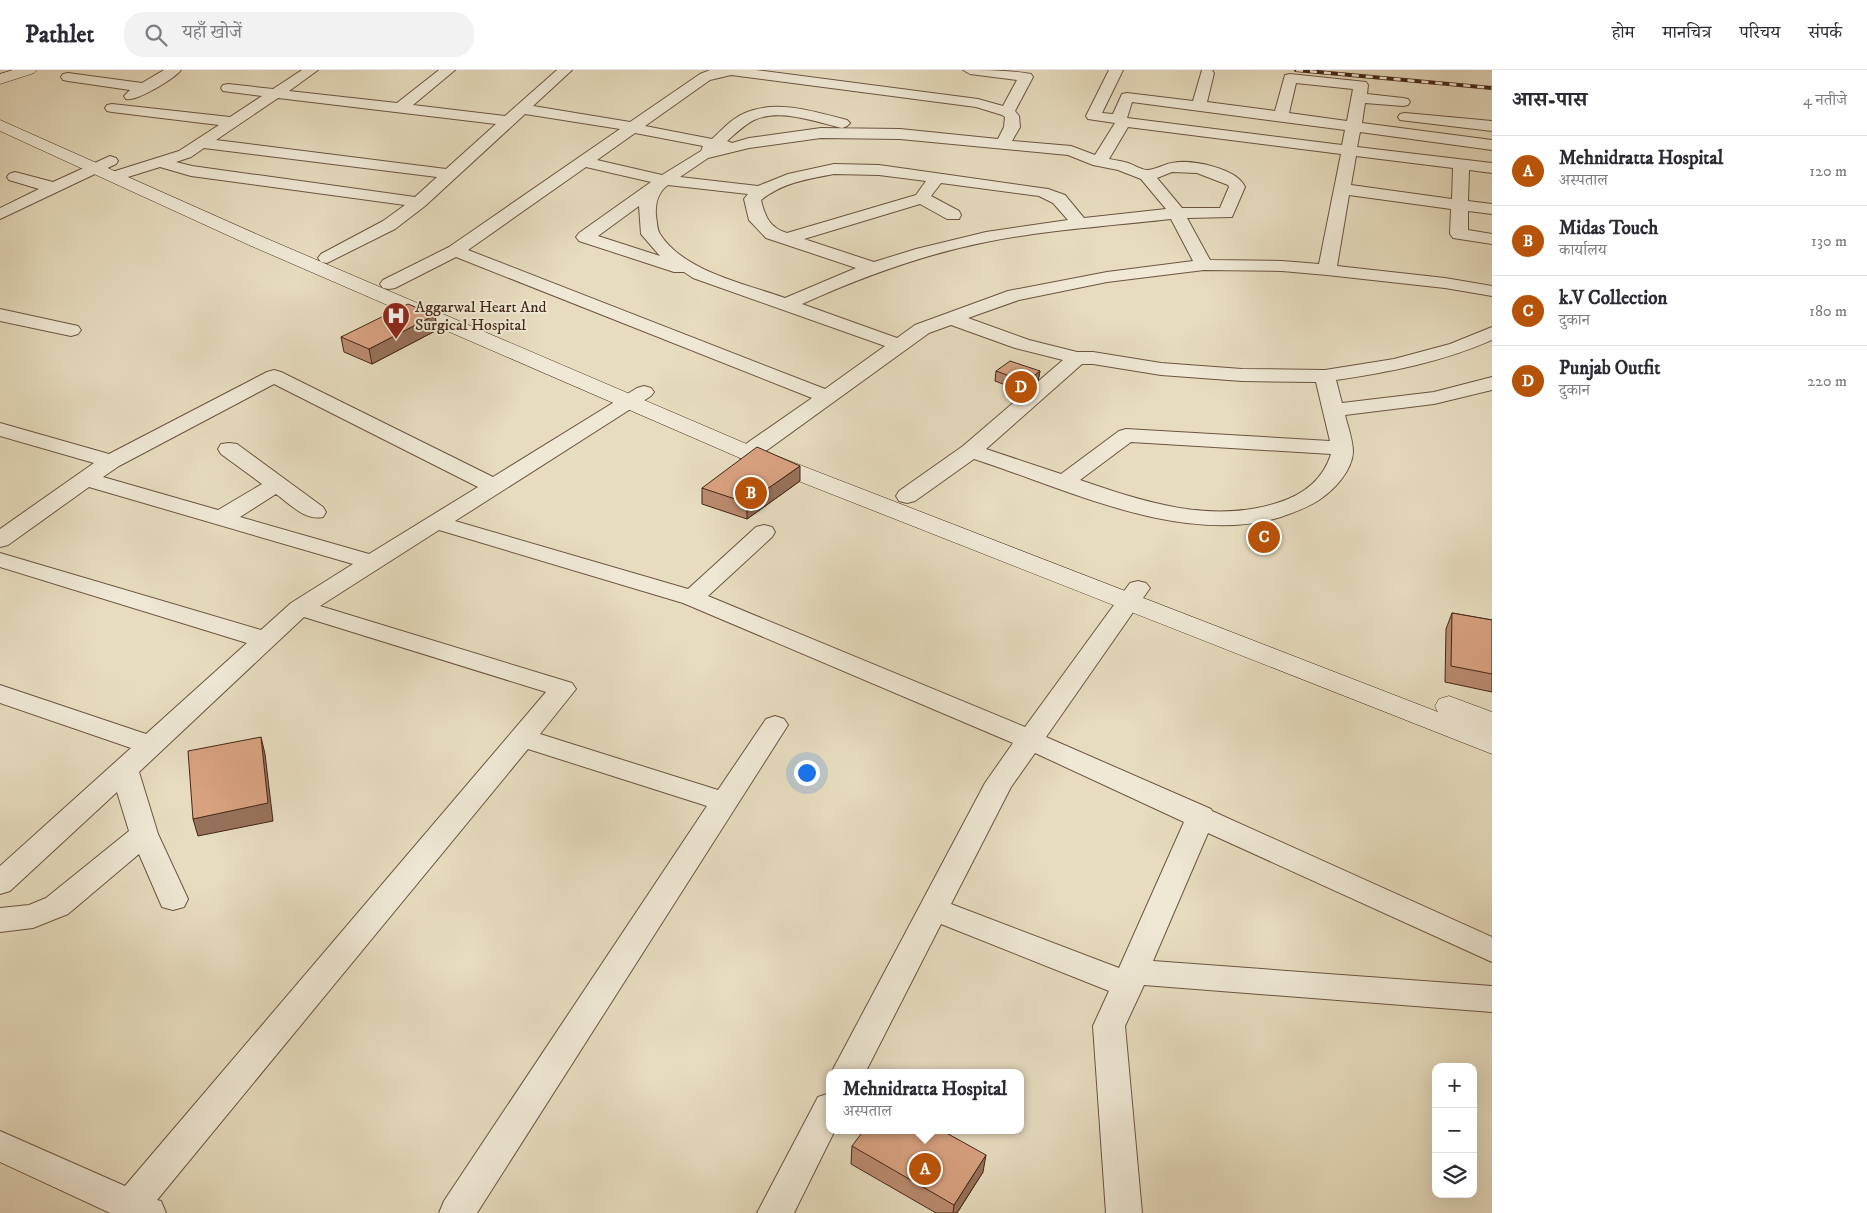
<!DOCTYPE html>
<html lang="hi">
<head>
<meta charset="utf-8">
<style>
	body { margin:0; font-family:"IM FELL DW Pica","Noto Serif Devanagari",serif; background:#f2f2f3; color:#2b2b33 }
	.controls { position:absolute; right:15px; bottom:15px; display:grid; overflow:hidden; border-radius:10px; box-shadow:0 5px 20px #0002 }
	.controls button { width:45px; height:45px; display:grid; place-items:center; padding:0; border:0; border-bottom:1px solid #e1e1e2; background:#fff; color:#2b2b33; font:25px sans-serif }
	.you { position:absolute; left:806px; top:702px; width:18px; height:18px; margin:-12px; border:4px solid #fff; border-radius:50%; background:#1a73e8; box-shadow:0 0 0 8px #1a73e833 }
	.badge { display:grid; place-items:center; width:32px; height:32px; border-radius:50%; background:#b45309; color:#fff; font-size:16px; font-weight:700 }
	.pin { position:absolute; translate:-50% -50%; border:2px solid #fff; box-shadow:0 1px 5px #0006 }
	.popup { position:absolute; left:826px; top:999px; width:198px; height:65px; box-sizing:border-box; display:grid; place-content:center; border-radius:10px; background:#fff; filter:drop-shadow(0 1px 4px #0005); font-size:16px; white-space:nowrap; color:#7c7c81 }
	.popup b { font-size:19px; color:#2b2b33 }
	.popup::after { content:''; position:absolute; left:50%; top:100%; margin-left:-10px; border:10px solid transparent; border-top-color:#fff }
	.list { margin:0; padding:0; list-style:none }
	h2 { display:flex; justify-content:space-between; align-items:center; height:65px; margin:0; padding:0 20px; font-size:21px }
	h2 small { font-size:16px; font-weight:400; color:#7c7c81 }
	.list li { display:grid; grid-template-columns:32px 1fr auto; gap:15px; align-items:center; box-sizing:border-box; height:70px; padding:0 20px; border-top:1px solid #e1e1e2 }
	.list b { display:block; font-size:19px; white-space:nowrap }
	.list p { margin:0; font-size:16px; white-space:nowrap; color:#7c7c81 }
	.list em { font-size:16px; font-style:normal; color:#7c7c81 }
	.icon { flex:none; width:28px; height:28px; fill:none; stroke:currentColor; stroke-width:2; stroke-linecap:round; stroke-linejoin:round }
	.map { position:relative; flex:none; width:1492px; height:1143px; overflow:hidden }
	header { display:flex; align-items:center; gap:30px; box-sizing:border-box; height:70px; padding:0 25px; background:#fff; border-bottom:1px solid #e1e1e2 }
	header strong { font-size:24px }
	nav { display:flex; gap:28px; margin-inline-start:auto; font-size:18px }
	.search { width:350px; height:45px; background:#f2f2f3; display:flex; align-items:center; gap:12px; box-sizing:border-box; padding:0 18px; border-radius:20px; color:#7c7c81; font-size:19px }
	main { display:flex }
	aside { flex:1; background:#fff }
	.map>svg:first-child { display:block }
	.lines { fill:none; stroke-linecap:round; stroke-linejoin:round }
	.street-casing { stroke:#6d5441; stroke-width:2 }
	.secondary-casing { stroke:#442717; stroke-width:1 }
	.street { fill:#efe8d5; fill-rule:evenodd }
	.secondary { fill:#efe8d5; fill-rule:evenodd }
	.rail-casing { stroke:#442717; stroke-width:4 }
	.rail { stroke:#efe8d5; stroke-width:2.5; stroke-dasharray:7; stroke-linecap:butt }
	.wall { fill:#ba8a6e; stroke:#442717 }
	.shaded-wall { fill:#97715a; stroke:#442717 }
	.building { fill:#d8a180; stroke:#442717 }
	.labels { text-anchor:middle; dominant-baseline:central; stroke-width:4; stroke-linejoin:round; paint-order:stroke }
	.far-poi-label { font-size:16px; fill:#442717; stroke:#efe8d5; text-anchor:start }
</style>
</head>
<body>
<header>
<strong>Pathlet</strong>
<div class="search"><svg class="icon" aria-label="search" viewBox="0 0 24 24"><circle cx="10" cy="10" r="6"/><path d="M15 15l6 6"/></svg>यहाँ खोजें</div>
<nav><a>होम</a><a>मानचित्र</a><a>परिचय</a><a>संपर्क</a></nav>
</header>
<main>
<div class="map">
<svg width="1492" height="1143" viewBox="0 0 1492 1143">
	<rect width="100%" height="100%" fill="#e7dcbf"/>
	<filter id="stains"><feTurbulence type="fractalNoise" baseFrequency=".004" numOctaves="4"/><feColorMatrix values="0 0 0 0 .2 0 0 0 0 .09 0 0 0 0 .02 0 0 0 .5 -.17"/></filter>
	<radialGradient id="worn" r=".72"><stop offset=".6" stop-color="#630" stop-opacity="0"/><stop offset="1" stop-color="#630" stop-opacity=".3"/></radialGradient>
	<g class="lines">
		<defs>
			<path id="street" d="M164 0H181C174 9 136 32 126 29L124 26 130 20 68 11 63 10 61 7 63 4 68 3 142 13Z
				M302 0H318L289 21 397 33 439 0H455L413 35 505 46 557 0H572L533 36 630 52 700 4 710 0H756L978 29 1003 36 1017 10 970 4 963 0C986 0 1009 0 1031 4L1033 7 1015 41 1019 46 1020 57 1012 71 1071 76 1095 85 1115 53 1088 49 1086 46 1109 0H1123L1102 43 1113 44 1122 24 1127 23 1193 31 1202 0H1212L1214 3 1207 32 1275 41 1285 5 1290 4 1366 12 1368 15 1367 24 1403 28 1408 29 1410 32 1408 35 1403 36 1365 33 1362 53 1492 70V80L1360 62 1357 77 1492 93V103L1469 100 1468 131 1492 134V144L1468 141V160L1492 164V174L1453 168 1450 164 1451 139 1349 125 1337 196 1445 208 1492 216V226L1445 218 1327 205 1282 201 1204 200 1107 212 1019 230 968 248 1029 270 1077 282H1093L1161 293 1242 299 1325 300 1394 289 1450 274 1492 257V270C1442 292 1390 302 1336 310L1342 333 1434 322 1492 307V320L1434 334 1345 345C1348 357 1353 370 1353 382 1352 401 1334 420 1319 430 1307 438 1294 442 1281 447 1183 477 1067 419 974 389L915 431 907 433 899 431 896 426 899 421 963 376 1063 290 1015 278 951 255 929 263 756 388 748 389 740 388 737 383 740 378 812 328 456 187 395 218 389 219 383 218 380 214 383 210 449 177 620 59 525 44 425 136 395 159 327 193 321 192 318 188 321 184 383 151 405 135 191 106 160 97 115 111 109 109 107 106 109 103 179 81 219 55 112 42 107 41 105 38 107 35 112 34 230 47 262 26 223 21 221 18 223 15 228 14 273 19ZM731 5 976 37 1002 45 1005 47 1004 57 998 69 900 59 821 58 749 68 732 73 727 71C735 64 744 55 754 50 780 38 816 52 842 58L847 56 850 53 847 50C815 42 777 29 745 43 732 48 722 60 712 69L645 56 710 10ZM1296 13 1353 19 1347 51 1289 43ZM278 28 496 54 446 99 216 70ZM1132 32 1345 60 1342 75 1127 48ZM1128 57 1341 84 1319 194 1282 191 1210 190 1187 148 1232 147 1245 117C1237 98 1191 89 1172 93 1164 94 1153 101 1146 100 1140 99 1134 95 1128 93 1122 91 1115 90 1109 89ZM635 63 703 76 701 81 662 105 597 90ZM821 68 900 69 1068 85 1093 95 1118 100 1141 109 1166 139 1084 148 1065 125 1048 119 879 95 834 94 788 104 758 116 680 107 708 88 749 78ZM204 78 437 107 415 127 192 96 176 92 191 87ZM1356 86 1453 98 1452 129 1351 115ZM586 97 651 112 579 163 576 167 579 171 674 202H684L693 208 885 276 825 319 468 180ZM1172 102 1197 103 1228 115 1229 117 1220 138H1182L1157 108ZM834 104 879 105 926 111 916 125 787 163C770 158 765 147 761 130 782 113 807 109 834 104ZM941 113 1039 126 1053 133 1068 150 986 162 916 179 874 192 804 169 920 134 947 149H959L961 145 959 141 931 126ZM668 115 748 124 744 129 749 150 766 168 856 198 785 228C746 214 683 201 660 164 657 160 657 151 656 146 655 134 658 122 668 115ZM639 136 641 164 660 186 598 166ZM1171 149 1193 191 1107 202 1008 221 915 255 897 268 802 234C862 207 921 185 986 172 1046 160 1109 156 1171 149ZM1082 294H1093L1161 305 1242 311 1316 312 1330 371 1126 359 1119 361 1061 404 986 379ZM1131 372 1331 384C1323 410 1303 425 1277 433 1210 454 1144 432 1080 410Z
				M1405 43 1492 51V61L1400 50 1398 47 1400 44Z
				M110 86 116 88 118 91 116 94 0 149V138L39 119 9 110 7 107 9 104 15 102 53 112Z
				M0 239 78 256 81 260 78 264 71 266 0 251Z
				M274 300 281 302 493 407 637 318 644 316 651 318 654 322 651 326 455 451 688 519 756 457 764 455 772 457 775 462 772 467 708 526 1025 657 1130 513 1138 511 1146 513 1150 518 1046 667 1211 739 1212 741 1492 867V892L1208 763 1153 891 1492 916V942L1144 915 1125 956 1142 1143H1106L1093 956 1109 921 941 854 865 1003H831L985 713 1013 673 683 533 439 460 320 536 572 613 576 619 540 664 718 720 766 649 775 646 784 649 788 655 477 1143H439L444 1131 707 736 528 679 157 1130 161 1131 166 1143H110L0 1092V1061L125 1116 546 622 304 547 139 702 158 764 188 829 184 837 173 840 162 837 139 784 68 844 33 858 0 862V838L29 835 46 828 129 761 117 722 10 821 0 824V796L131 678 0 633V615L146 664 247 573 0 497V483L261 560 291 533 353 494 89 417 8 475 0 477V459L94 393 0 366V353L109 384 267 302ZM274 314 478 417 369 484 240 447 276 424C290 434 305 451 323 447L326 442 323 437 237 374 229 373 221 374 218 379 221 384 262 414 218 440 103 407 119 396ZM1035 683 1184 752 1119 898 951 834 1011 717Z
				M830 1023V1060H835L794 1143H757L818 1027Z"/>
			<path id="secondary" d="M13 0H37L34 3 0 14V4Z
				M0 50 263 167 756 378 1438 642 1435 636 1439 629 1449 626 1492 642V684L740 388 249 175 0 61Z"/>
		</defs>
		<use href="#street" class="street-casing"/>
		<use href="#secondary" class="secondary-casing"/>
		<use href="#street" class="street"/>
		<use href="#secondary" class="secondary"/>
		<defs>
			<path id="rail" d="M1296 0 1492 18"/>
		</defs>
		<use href="#rail" class="rail-casing"/>
		<use href="#rail" class="rail"/>
	</g>
	<path class="wall" d="M435 245 437 260 372 294 344 282 341 267Z
		M996 301H1040L1038 311 1024 322 995 311Z
		M800 411 747 449 702 434V418Z
		M1452 543 1492 550V622L1445 612 1446 559Z
		M852 1076 983 1102 957 1143H936L851 1094Z"/>
	<path class="shaded-wall" d="M435 245 437 260 372 294 369 279Z
		M1040 301 1038 311 1024 322 1026 312Z
		M800 396V411L747 449V433Z
		M261 667 265 684 273 751 198 766 193 749Z
		M986 1085 983 1102 957 1143H953L954 1135Z"/>
	<path class="building" d="M408 234 435 245 369 279 341 267Z
		M1010 291 1040 301 1026 312 996 301Z
		M757 377 800 396 747 433 702 418Z
		M1452 543 1492 550V604L1451 596Z
		M261 667 268 733 193 749 188 681Z
		M864 1060H941L986 1085 954 1135 852 1076Z"/>
	<defs>
		<symbol id="hospital-pin" viewBox="-11 -11 22 30"><path d="M0 17L-7.5 6A9.5 9.5 0 1 1 7.5 6Z" fill="#8f2418" stroke="#efe8d5"/><path d="M-5-5h3v3.5h4V-5h3V5h-3V1.5h-4V5h-3Z" fill="#fff"/></symbol>
	</defs>
	<g fill-rule="evenodd">
		<use href="#hospital-pin" x="380" y="230" width="32" height="43"/>
	</g>
	<g class="labels">
		<g class="far-poi-label">
			<text x="415" y="237">Aggarwal Heart And<tspan x="415" dy="18">Surgical Hospital</tspan></text>
		</g>
	</g>
	<rect width="100%" height="100%" filter="url(#stains)"/>
	<rect width="100%" height="100%" fill="url(#worn)"/>
</svg>
<div class="controls">
<button>+</button>
<button>−</button>
<button><svg class="icon" aria-label="layers" viewBox="0 0 24 24"><path d="M12 4l9 5-9 5-9-5zM3 14l9 5 9-5"/></svg></button>
</div>
<div class="you"></div>
<div class="pin badge" style="left:925px;top:1099px">A</div>
<div class="popup"><b>Mehnidratta Hospital</b>अस्पताल</div>
<div class="pin badge" style="left:751px;top:423px">B</div>
<div class="pin badge" style="left:1264px;top:467px">C</div>
<div class="pin badge" style="left:1021px;top:317px">D</div>
</div>
<aside>
<h2>आस-पास<small>4 नतीजे</small></h2>
<ul class="list">
<li><span class="badge">A</span><div><b>Mehnidratta Hospital</b><p>अस्पताल</p></div><em>120 m</em></li>
<li><span class="badge">B</span><div><b>Midas Touch</b><p>कार्यालय</p></div><em>130 m</em></li>
<li><span class="badge">C</span><div><b>k.V Collection</b><p>दुकान</p></div><em>180 m</em></li>
<li><span class="badge">D</span><div><b>Punjab Outfit</b><p>दुकान</p></div><em>220 m</em></li>
</ul>
</aside>
</main>
</body>
</html>
